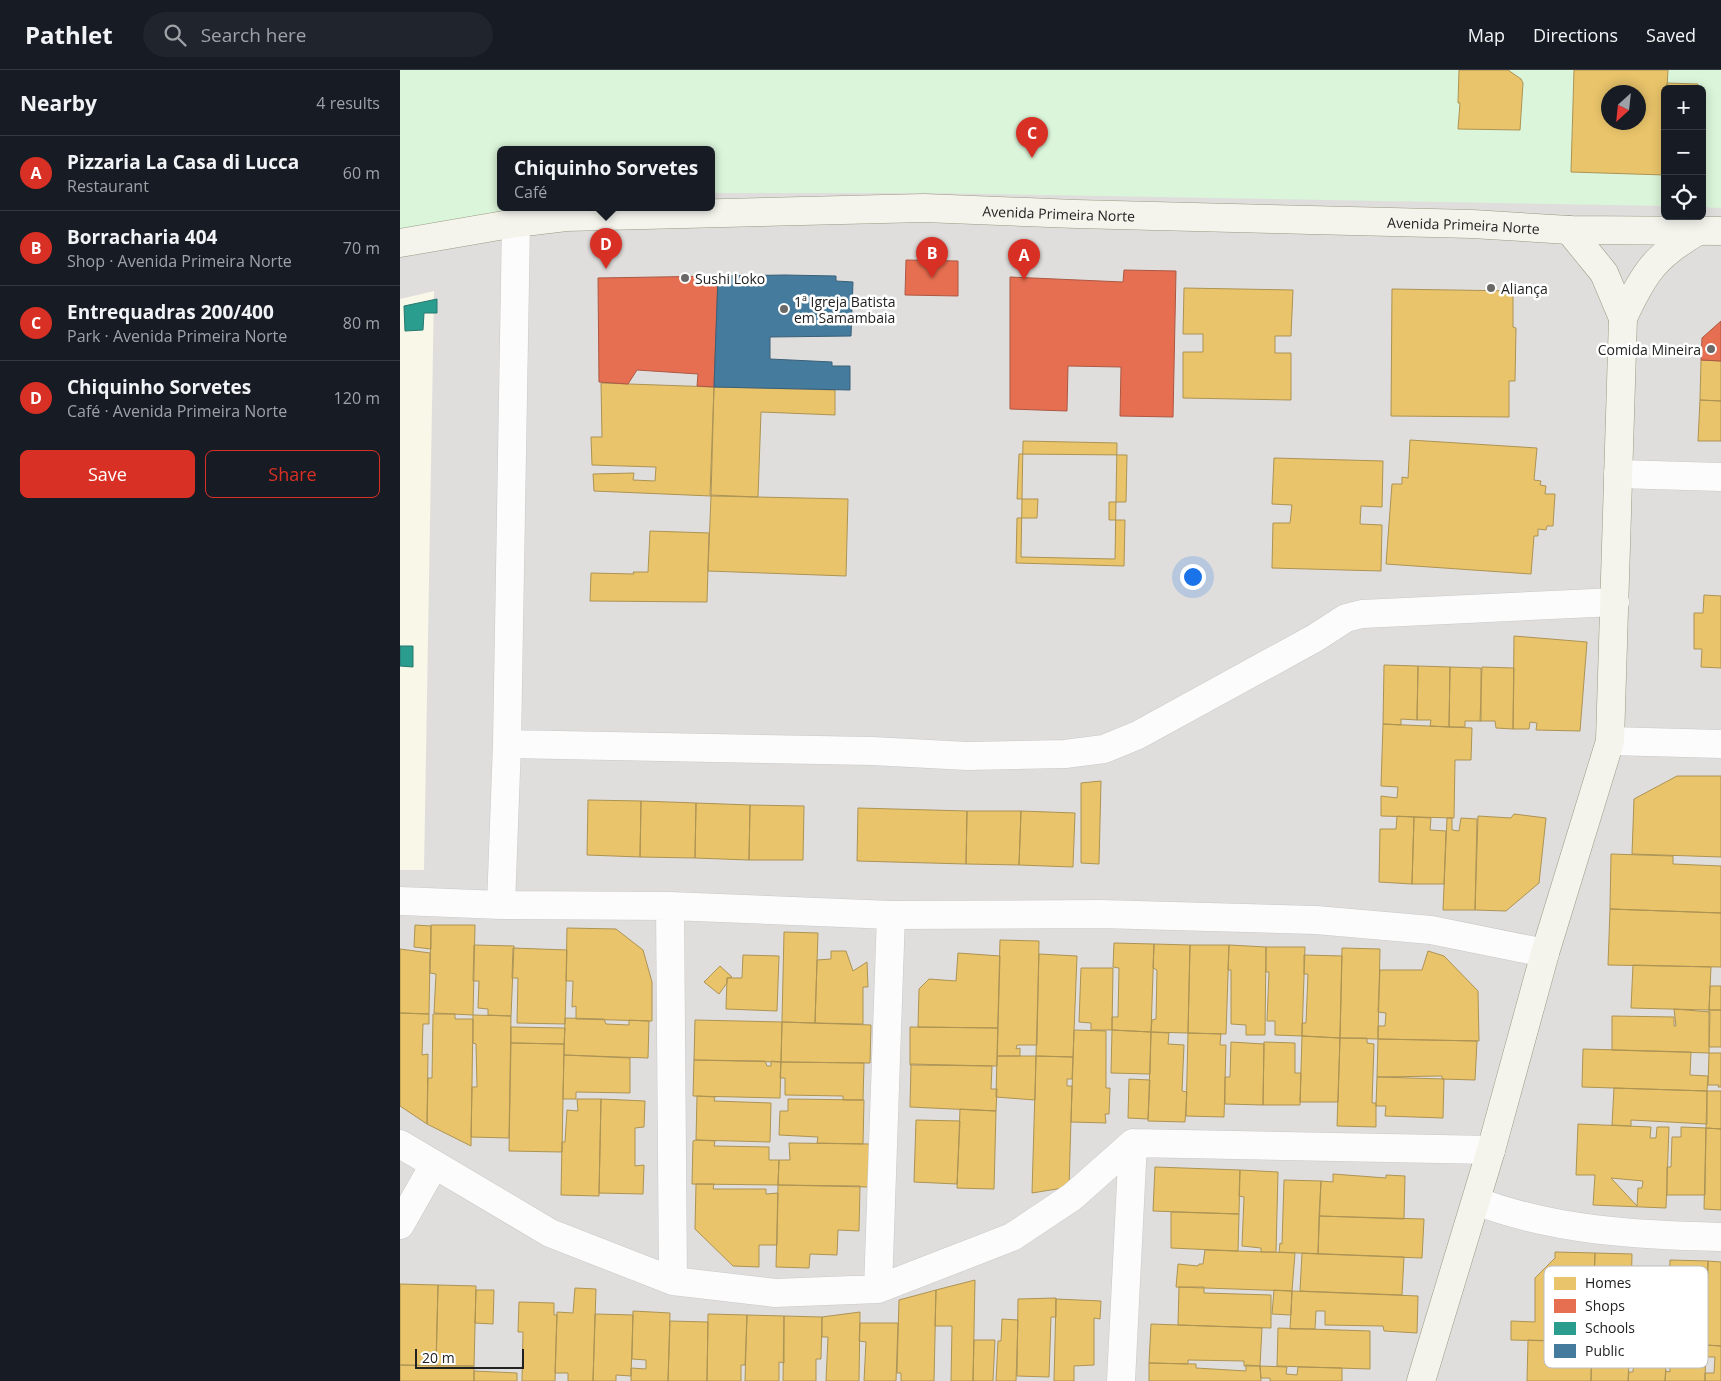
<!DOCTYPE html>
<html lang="en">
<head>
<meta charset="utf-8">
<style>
	body { margin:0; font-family:"Open Sans",sans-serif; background:#20242c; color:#f1f3f6 }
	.controls { position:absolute; right:15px; top:15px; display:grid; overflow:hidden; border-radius:8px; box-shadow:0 2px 12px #0003 }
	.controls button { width:45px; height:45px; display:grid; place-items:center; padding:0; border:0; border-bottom:1px solid #363941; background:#171b24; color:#f1f3f6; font:25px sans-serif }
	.compass { position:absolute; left:1201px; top:15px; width:45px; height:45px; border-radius:50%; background:#171b24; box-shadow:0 2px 12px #0003; rotate:207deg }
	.scale { position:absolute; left:15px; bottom:12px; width:109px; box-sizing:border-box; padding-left:5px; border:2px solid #222; border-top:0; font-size:14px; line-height:18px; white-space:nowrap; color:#222; -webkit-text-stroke:4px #fff; paint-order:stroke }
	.you { position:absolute; left:792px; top:506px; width:18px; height:18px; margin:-12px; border:4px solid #fff; border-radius:50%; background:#1a73e8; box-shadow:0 0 0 8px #1a73e833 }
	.badge { display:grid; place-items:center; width:32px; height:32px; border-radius:50%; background:#d93025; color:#fff; font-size:16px; font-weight:700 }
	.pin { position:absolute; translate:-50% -41px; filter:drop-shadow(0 1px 2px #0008) }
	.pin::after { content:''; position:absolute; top:26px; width:18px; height:15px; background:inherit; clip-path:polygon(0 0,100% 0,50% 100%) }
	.popup { position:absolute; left:97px; top:76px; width:218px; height:65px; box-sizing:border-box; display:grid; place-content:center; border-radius:8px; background:#171b24; filter:drop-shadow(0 1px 4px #0005); font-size:16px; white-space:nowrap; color:#9ea1a6 }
	.popup b { font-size:19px; color:#f1f3f6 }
	.popup::after { content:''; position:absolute; left:50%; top:100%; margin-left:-10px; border:10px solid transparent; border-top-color:#171b24 }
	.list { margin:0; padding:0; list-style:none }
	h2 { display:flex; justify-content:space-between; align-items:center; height:65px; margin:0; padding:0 20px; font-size:21px }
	h2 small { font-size:16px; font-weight:400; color:#9ea1a6 }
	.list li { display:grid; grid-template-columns:32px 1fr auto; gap:15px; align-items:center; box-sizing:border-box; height:75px; padding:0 20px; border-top:1px solid #363941 }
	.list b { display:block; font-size:19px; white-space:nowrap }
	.list p { margin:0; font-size:16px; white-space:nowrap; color:#9ea1a6 }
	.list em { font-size:16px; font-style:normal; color:#9ea1a6 }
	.actions { display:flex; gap:10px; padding:15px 20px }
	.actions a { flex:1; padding:11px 0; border:1px solid #d93025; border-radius:8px; text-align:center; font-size:18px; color:#d93025 }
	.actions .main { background:#d93025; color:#fff }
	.icon { flex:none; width:28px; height:28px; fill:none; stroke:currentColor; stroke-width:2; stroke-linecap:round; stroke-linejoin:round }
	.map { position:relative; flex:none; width:1321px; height:1311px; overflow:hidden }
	header { display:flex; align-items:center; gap:30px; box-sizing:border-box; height:70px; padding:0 25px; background:#171b24; border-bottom:1px solid #363941 }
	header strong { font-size:24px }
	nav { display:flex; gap:28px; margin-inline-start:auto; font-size:18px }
	.search { width:350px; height:45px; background:#20242c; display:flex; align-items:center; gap:12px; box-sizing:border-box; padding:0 18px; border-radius:28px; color:#9ea1a6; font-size:19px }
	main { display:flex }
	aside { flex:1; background:#171b24 }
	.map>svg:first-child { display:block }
	.residential { fill:#dfdedc; fill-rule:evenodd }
	.education { fill:#f8f7e8 }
	.park { fill:#daf5da; fill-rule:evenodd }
	.homes { fill:#e9c46a; stroke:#ad9354; fill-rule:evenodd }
	.shops { fill:#e76f51; stroke:#ac5843 }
	.schools { fill:#2a9d8f; stroke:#28786e }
	.public { fill:#457b9d; stroke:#3a6078 }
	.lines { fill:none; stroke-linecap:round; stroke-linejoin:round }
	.street-casing { stroke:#c9c8c7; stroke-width:29 }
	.secondary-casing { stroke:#999a82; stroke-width:29 }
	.street { stroke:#fdfcfc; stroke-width:28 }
	.secondary { stroke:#f4f4ed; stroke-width:28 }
	.poi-dot { fill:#6a6968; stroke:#fff; stroke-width:2 }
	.labels { text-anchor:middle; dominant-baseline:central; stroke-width:5; stroke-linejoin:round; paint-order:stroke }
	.street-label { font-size:14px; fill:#222; stroke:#fff }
	.poi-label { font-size:14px; fill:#222; stroke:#fff; text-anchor:start }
	.key { fill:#fff; stroke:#bdbdbd; stroke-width:1 }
	.key-label { font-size:14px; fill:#222 }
</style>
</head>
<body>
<header>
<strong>Pathlet</strong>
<div class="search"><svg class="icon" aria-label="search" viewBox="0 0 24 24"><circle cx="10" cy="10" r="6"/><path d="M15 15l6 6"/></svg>Search here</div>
<nav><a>Map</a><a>Directions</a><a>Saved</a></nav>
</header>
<main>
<aside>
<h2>Nearby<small>4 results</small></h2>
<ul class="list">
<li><span class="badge">A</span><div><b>Pizzaria La Casa di Lucca</b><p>Restaurant</p></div><em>60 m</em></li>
<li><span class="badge">B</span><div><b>Borracharia 404</b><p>Shop · Avenida Primeira Norte</p></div><em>70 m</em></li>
<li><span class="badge">C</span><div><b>Entrequadras 200/400</b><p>Park · Avenida Primeira Norte</p></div><em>80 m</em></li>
<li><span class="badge">D</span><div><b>Chiquinho Sorvetes</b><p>Café · Avenida Primeira Norte</p></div><em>120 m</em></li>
</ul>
<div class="actions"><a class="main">Save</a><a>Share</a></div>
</aside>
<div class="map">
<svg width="1321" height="1311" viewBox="0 0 1321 1311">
	<rect width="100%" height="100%" fill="#f0eeeb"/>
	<path class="residential" d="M0 0H1321V1311H0ZM1265 19H1302V146H1265ZM1208 22H1238V52H1208ZM101 80H311V138H101Z"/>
	<path class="education" d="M34 221 24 800H0V229Z"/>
	<path class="park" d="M0 0H1321V138L1302 137V19H1265V136L527 123H311V80H101V138H197L0 175ZM1208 22H1238V52H1208Z"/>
	<path class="homes" d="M1059 0H1108L1121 9 1123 13 1120 60 1058 59 1060 33H1058Z
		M1174 0H1268L1267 19H1265V105L1171 102ZM1208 22H1238V52H1208Z
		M1267 13 1298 14V19H1267Z
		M784 218 893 220 891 266H875V283H891V330L783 328V282H803V264H783Z
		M992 219 1113 221V257L1116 258 1115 311H1109V347L991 346Z
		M1301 290 1321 291V331L1300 330Z
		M201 313 314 317 311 426 194 421 193 404 234 403 233 410 255 411 256 397 192 395 191 367H202Z
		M314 317 435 320V345L361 342 358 427 310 425Z
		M1300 330 1321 331V371H1298Z
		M1010 370 1137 378 1134 410 1141 411 1140 415 1146 416 1145 424H1155L1153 456H1147L1146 460 1138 459V466H1134L1131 504 986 494 992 414H1002V407L1008 408Z
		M623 371 717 373 715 489 621 487Z
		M619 384 727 385 726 432H709V450H725L724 496 616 493 617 448H637L638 429H617Z
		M874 388 983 391 982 437 961 436 960 454 982 455 981 501 872 498 873 453H890L892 435 872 434Z
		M311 426 448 429 446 506 308 501Z
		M250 461 309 463 307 532 190 531 191 503 234 504 233 502H248Z
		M1304 525 1321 526V598L1301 597 1302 579H1294V543H1303Z
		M1114 566 1187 572 1180 661 1136 660 1137 653 1130 652 1129 659H1113Z
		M984 595 1018 596 1017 650 1001 649V655L983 654Z
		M1018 596 1050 597 1049 657 1030 656 1031 650H1017Z
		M1050 597 1081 598V651H1065V657H1049Z
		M1082 597 1114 598 1113 659 1096 658 1095 651H1080Z
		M983 654 1072 658 1071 690H1055L1054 748 981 746V726L997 728 998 717 981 716Z
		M1277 706H1321V787L1232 784 1234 729Z
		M701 711 699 794 681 793V713Z
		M188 730 241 731 240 787 187 785Z
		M241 731 296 733 295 788 240 787Z
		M296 733 350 735 349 790 295 788Z
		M350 735 404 736 403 790H349Z
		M458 738 567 741 566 794 457 791Z
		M567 741H621L619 795 566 794Z
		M621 741 675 743 673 797 619 795Z
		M1114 744 1146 748 1139 813 1106 841 1075 840 1078 746 1111 748Z
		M997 746 1014 747 1012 814 979 812 980 759H996Z
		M1014 747 1031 748 1030 760 1046 761 1044 814H1012Z
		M1047 748H1052V760L1059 761 1061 748 1077 749 1075 840H1043Z
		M1211 784 1272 786H1273V794L1321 796V843L1210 839Z
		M1210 839 1321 843V897L1208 895Z
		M15 855 31 856V879L14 877Z
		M31 855H75L73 945 34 943 36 904 30 903Z
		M167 858 216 859 243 880 252 912V951L176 949V936L172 937 173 911H166Z
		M384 862 418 863 415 953 382 952Z
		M600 870 639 871 637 975H617L616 979 620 978V986H597Z
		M714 873 754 874 751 962 712 960V947H718L719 898 713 897Z
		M754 874 790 875 788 963 751 962 752 950 756 949 757 900 753 898Z
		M74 875 114 876 111 946 88 945V939L78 938 79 911H73Z
		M790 875H829L826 964 788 963Z
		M829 875 866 877 865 965H846V955L831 954V900H828Z
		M866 877H905L902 966 875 965V951H867L869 902H866Z
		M113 878 167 880 165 954 117 953 118 908H112Z
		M942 878 980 879 978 969 940 968Z
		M0 879 30 883 29 944 0 943Z
		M431 881H446L453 901 467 892 468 917H463V954L415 953 417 890 431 889Z
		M1028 881 1044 886 1078 921 1079 971 978 969V956H985L986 943 978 942 980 900H1022Z
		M558 883 600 886 598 958 518 957 519 919 529 909 556 911Z
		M639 884 677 886 673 987 636 986Z
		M343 885 379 886 377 941 326 939 327 908H342Z
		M904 885 942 886 940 968 902 966V953H906L908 904H904Z
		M1233 895 1311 897 1309 940 1231 938Z
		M320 896 332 907 327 908V913L319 924 304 912Z
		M681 898H713L712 960H691V953L679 952Z
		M1310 916H1321V940H1309Z
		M1274 939 1310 942 1309 983 1212 980V946L1274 947V956H1276Z
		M1309 940H1321V977H1309Z
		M0 943 29 944V954H23L22 985 28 984 27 1054 0 1036Z
		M33 944H55V949H73L71 1076 27 1054 28 1008H32Z
		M73 945 111 946 109 1068 71 1067 72 1017H77L76 974 73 973Z
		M165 948 204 949 206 954 229 955V950L249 951 248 988 164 985Z
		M295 950 382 952 381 992 294 990Z
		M382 952 471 955 470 993 381 992Z
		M111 957 165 958 164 974 111 973Z
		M510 957 598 958 597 996 510 995Z
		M674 960 706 961V1018H710L709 1044H705L706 1053 671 1052Z
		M712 960 751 962 750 1004 711 1003Z
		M751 962 769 963 768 974 784 975 782 1021 787 1022 785 1052 748 1051Z
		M788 963 821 964 820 975H826L824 1047 786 1046Z
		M902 966 940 968 938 1032H900Z
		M940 968H967V973L974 974 972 1033H976V1057L937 1056Z
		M978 969 1077 971 1075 1010 1042 1009V1006L977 1007Z
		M831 972 864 974 863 1035 825 1034V1007H830Z
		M864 972 895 973V1003H901L900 1035H863Z
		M111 973 164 974 162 1082 109 1081Z
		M1183 979 1291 982 1290 1005 1308 1006 1307 1021 1182 1017Z
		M1309 983H1321V1017H1318L1319 1015H1308Z
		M164 985 230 988V1023L176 1022V1029H163Z
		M597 986H636L635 1030 596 1027Z
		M636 986 673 987 672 1009H667V1016H672L669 1117 632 1123Z
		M294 990 365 991 367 996H371V991L381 992 380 1028 293 1026Z
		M381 992 464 993 463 1030H443V1026L385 1025V1008H380Z
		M511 994 592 996 591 1019H597L596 1041 510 1037Z
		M977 1007 1044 1009 1043 1048 985 1046 986 1036H976Z
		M729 1009 750 1010 748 1049 728 1048Z
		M1214 1018 1307 1021V1054L1231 1050V1056L1212 1055Z
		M1307 1021H1321V1059L1306 1058Z
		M297 1026 315 1027 314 1031 371 1033 370 1072 296 1070Z
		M177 1029H201L199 1126 161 1125 162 1072H165L167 1040 178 1041Z
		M201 1029 245 1031 244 1057 235 1058V1096L244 1095 243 1124 199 1123Z
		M388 1029 464 1030 463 1074 417 1073 418 1067 379 1065 380 1041H388Z
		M560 1039 596 1041 594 1119 557 1118Z
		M516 1050 560 1051 557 1114 514 1112Z
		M1178 1054 1251 1057 1250 1068H1256L1257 1057H1269L1266 1138 1193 1135 1195 1105H1176ZM1211 1108 1243 1111 1242 1118H1238L1237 1136Z
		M1281 1057 1306 1058 1305 1125H1267V1097H1271L1272 1067H1281Z
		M1306 1058 1321 1059V1140L1304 1139Z
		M296 1070 315 1071 314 1076 369 1077V1090H379L378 1115 292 1114 293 1071Z
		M389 1073 470 1074 469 1117 378 1115 379 1090H390Z
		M755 1097 840 1100 839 1144 753 1141Z
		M840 1100 878 1102 876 1182H861V1178L842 1176 844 1127 839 1126Z
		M933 1104 986 1108V1105L1005 1106 1004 1149 919 1146 921 1111 933 1112Z
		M884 1110 921 1111 918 1184 879 1182 880 1173 882 1174Z
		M296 1114H314L313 1119H366V1124L378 1123 377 1175H359V1197L333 1196 295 1159Z
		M378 1115 460 1116 459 1161 438 1160 437 1185 410 1184 409 1198 376 1197Z
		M771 1142 839 1144 838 1181 771 1178Z
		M919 1146 1024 1149 1022 1188 918 1184Z
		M805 1180 895 1183 892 1221 776 1217 778 1194 798 1196 799 1194H803Z
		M1155 1182 1195 1183 1192 1272 1111 1270V1251L1135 1252V1208L1155 1188Z
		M902 1183 1004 1187 1002 1225 900 1221Z
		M1195 1183 1232 1184 1230 1273 1192 1272Z
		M1270 1190 1308 1191 1306 1257 1285 1256V1275L1267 1274Z
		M1308 1191 1321 1192V1276L1306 1275Z
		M1232 1201 1269 1202 1267 1266 1230 1265Z
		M575 1210 573 1311H551L552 1256H535L536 1220Z
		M0 1214 38 1215 36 1296 0 1295Z
		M38 1215 76 1216 74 1296H36Z
		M779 1217H804V1223L871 1225V1258L778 1255Z
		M175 1218 196 1219 193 1311H168V1303H155L157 1242 173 1243Z
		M76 1220H94L93 1254 75 1253Z
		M536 1220 534 1311H501V1303H497L499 1230Z
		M874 1220 892 1221 891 1245 872 1244Z
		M892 1221 1018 1226 1017 1263 984 1261 983 1256 925 1255V1241H916L915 1259H890Z
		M656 1228V1247H651L649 1307 617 1306 618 1229Z
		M656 1229 701 1231 700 1249 694 1248V1295L674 1296V1311H654Z
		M119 1232 154 1233V1245H157L155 1311H122L123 1262H118Z
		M233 1241 270 1243 268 1311H231V1298L246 1299V1290L232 1289Z
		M460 1242 459 1311H426L428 1267H422V1247Z
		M195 1244 233 1245 231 1306 216 1305V1311H193Z
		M308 1244 347 1245 345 1295H341V1311H307Z
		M347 1245 384 1246V1293L379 1292V1311H345Z
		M384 1246 422 1247 421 1289H416V1311H383Z
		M602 1249 618 1250 616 1311H596L598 1271H601Z
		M270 1251 308 1252 307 1311H268Z
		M460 1253H498L496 1311H464L466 1272 459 1271Z
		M751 1254 862 1258 860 1296H844V1291L788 1290V1294L749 1293Z
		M878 1258 970 1261V1299L877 1296Z
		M574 1270H595L593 1311H573Z
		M1128 1270 1192 1272 1191 1311H1127Z
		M1192 1272 1230 1273 1228 1311H1191Z
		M1235 1273 1267 1274 1265 1311H1228L1229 1302H1233Z
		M1269 1274 1306 1275 1305 1311H1265L1266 1301 1270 1302Z
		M1306 1275 1321 1276V1311H1305V1303H1314L1315 1287H1305Z
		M749 1293 796 1294V1298L846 1301V1295L860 1296 861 1311H749Z
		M0 1295 74 1296V1311H0Z
		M860 1296 887 1297 886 1304 897 1305 898 1297 942 1298V1311H870V1308H861Z
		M74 1301 117 1303V1311H74Z"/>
	<path class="shops" d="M506 190 558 191V226L505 225Z
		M724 200 776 201 773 347 720 346 721 297 668 296 667 341 610 339V207L723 212Z
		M318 206 314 317 297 316 298 304 237 300 228 314 199 312 198 208Z
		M1321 251V291L1301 290 1302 268Z"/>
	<path class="schools" d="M37 229V243H24L23 260 5 261 4 236Z
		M0 576H13V597L0 596Z"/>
	<path class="public" d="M385 205 436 206V211L453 212 451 266 370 267V289L432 292V296H450V320L314 317 318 206Z"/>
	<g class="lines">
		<defs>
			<path id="street" d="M1218 404 1321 407
				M1210 671 1321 674
				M107 674 472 681 567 686 665 684 704 679 738 665 915 568 946 548 962 544 1215 532
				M0 831 101 835 270 836 491 845 700 844 916 850 1031 860 1145 883
				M101 835 107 674 116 153
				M270 836 273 1211
				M0 1074 150 1163 273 1211 375 1223 478 1219 612 1167 672 1127 733 1073 1091 1080
				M1076 1131C1155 1161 1238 1165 1321 1167
				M0 1155 34 1095
				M478 1219 491 845
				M721 1311 733 1073"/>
			<g id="secondary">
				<path d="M1169 160 1204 203 1223 248"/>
				<path id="s1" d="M0 173 116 153 166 147 524 138 676 144 1072 154 1169 160 1321 161"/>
				<path d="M1021 1311 1091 1080 1145 883 1210 671 1223 248C1244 202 1256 185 1300 160"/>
			</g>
		</defs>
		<use href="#street" class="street-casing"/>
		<use href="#secondary" class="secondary-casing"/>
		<use href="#street" class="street"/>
		<use href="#secondary" class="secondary"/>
	</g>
	<g class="poi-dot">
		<circle cx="285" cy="208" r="5"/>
		<circle cx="1091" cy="218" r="5"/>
		<circle cx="384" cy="239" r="5"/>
		<circle cx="1311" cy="279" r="5"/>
	</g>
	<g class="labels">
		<g class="street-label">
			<text stroke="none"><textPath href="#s1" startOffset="661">Avenida Primeira Norte</textPath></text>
			<text stroke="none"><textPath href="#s1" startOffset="1066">Avenida Primeira Norte</textPath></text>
		</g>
		<g class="poi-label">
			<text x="295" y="208">Sushi Loko</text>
			<text x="1101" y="218">Aliança</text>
			<text x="394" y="231">1ª Igreja Batista<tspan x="394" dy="16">em Samambaia</tspan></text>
			<text x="1301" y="279" text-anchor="end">Comida Mineira</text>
		</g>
	</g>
	<rect x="1144" y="1196" width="164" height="102" rx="8" class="key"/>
	<rect x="1154" y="1207" width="22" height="13" fill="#e9c46a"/>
	<rect x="1154" y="1229" width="22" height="14" fill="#e76f51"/>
	<rect x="1154" y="1252" width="22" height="13" fill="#2a9d8f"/>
	<rect x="1154" y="1274" width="22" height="14" fill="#457b9d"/>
	<g class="key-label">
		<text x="1185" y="1218">Homes</text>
		<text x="1185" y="1241">Shops</text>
		<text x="1185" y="1263">Schools</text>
		<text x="1185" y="1286">Public</text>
	</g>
</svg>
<div class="controls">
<button>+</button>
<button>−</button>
<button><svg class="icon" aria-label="locate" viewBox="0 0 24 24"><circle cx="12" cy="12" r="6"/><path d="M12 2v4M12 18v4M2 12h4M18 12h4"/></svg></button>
</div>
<svg class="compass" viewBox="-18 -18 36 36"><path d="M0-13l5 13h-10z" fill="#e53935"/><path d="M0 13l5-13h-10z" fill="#9ea1a6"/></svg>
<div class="scale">20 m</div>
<div class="you"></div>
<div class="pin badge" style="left:624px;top:210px">A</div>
<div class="pin badge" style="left:532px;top:208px">B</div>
<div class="pin badge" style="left:632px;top:88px">C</div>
<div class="pin badge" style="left:206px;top:199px">D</div>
<div class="popup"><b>Chiquinho Sorvetes</b>Café</div>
</div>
</main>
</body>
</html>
